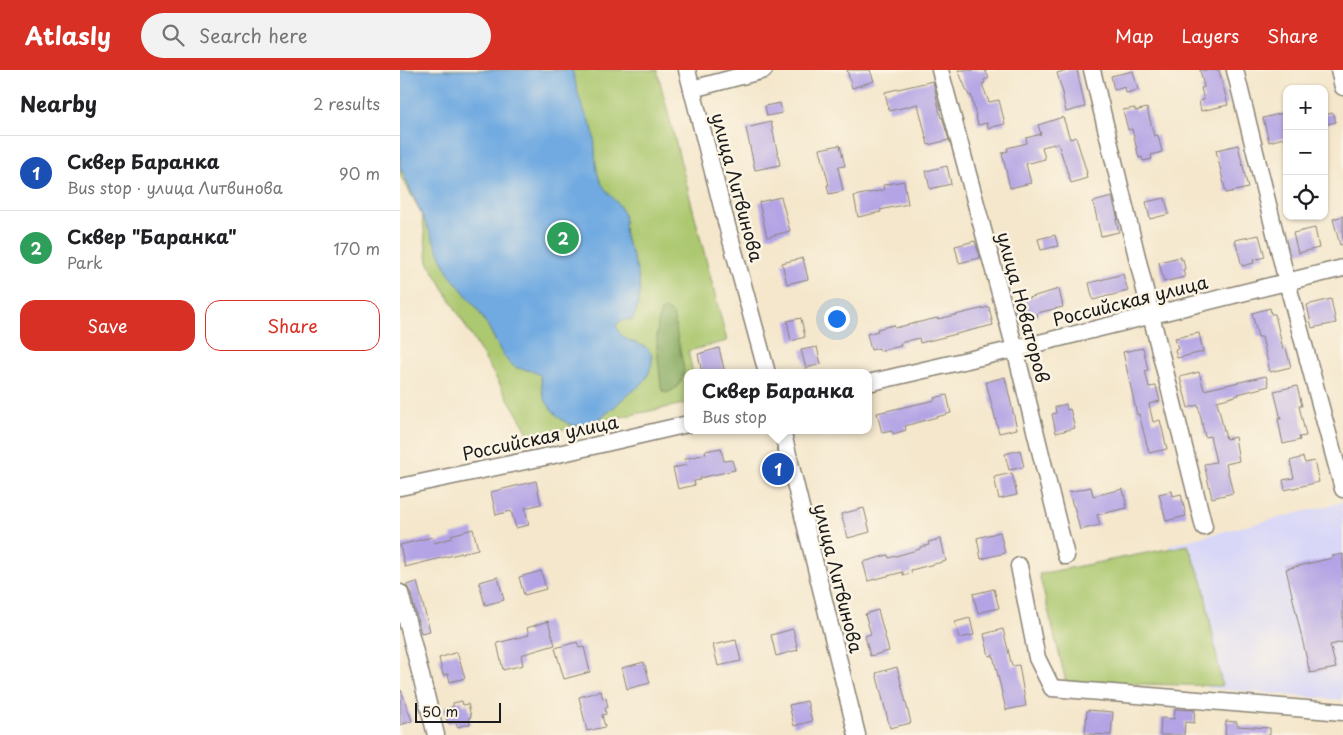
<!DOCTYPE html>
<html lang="en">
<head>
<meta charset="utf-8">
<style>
	body { margin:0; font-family:"Playpen Sans",sans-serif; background:#f2f2f2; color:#202124 }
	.controls { position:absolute; right:15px; top:15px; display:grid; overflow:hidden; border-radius:10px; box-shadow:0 1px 4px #0004 }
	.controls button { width:45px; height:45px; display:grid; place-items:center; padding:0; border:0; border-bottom:1px solid #e0e0e0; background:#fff; color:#202124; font:25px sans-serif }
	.scale { position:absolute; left:15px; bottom:12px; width:86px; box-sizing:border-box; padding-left:5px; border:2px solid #1c1c1c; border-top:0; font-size:14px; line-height:18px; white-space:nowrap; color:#1c1c1c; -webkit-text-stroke:4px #fcf5e5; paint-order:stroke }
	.you { position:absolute; left:436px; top:248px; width:18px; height:18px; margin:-12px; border:4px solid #fff; border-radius:50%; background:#1a73e8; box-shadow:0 0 0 8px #1a73e833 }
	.badge { display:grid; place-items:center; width:32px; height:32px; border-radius:50%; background:#d93025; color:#fff; font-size:16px; font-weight:700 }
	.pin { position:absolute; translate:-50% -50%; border:2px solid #fff; box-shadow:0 1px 5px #0006 }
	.popup { position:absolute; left:284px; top:299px; width:188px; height:65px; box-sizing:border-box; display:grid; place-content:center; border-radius:10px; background:#fff; filter:drop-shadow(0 1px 4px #0005); font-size:16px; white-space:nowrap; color:#757577 }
	.popup b { font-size:19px; color:#202124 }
	.popup::after { content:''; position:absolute; left:50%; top:100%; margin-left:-10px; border:10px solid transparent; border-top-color:#fff }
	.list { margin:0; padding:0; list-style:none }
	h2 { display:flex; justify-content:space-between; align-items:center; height:65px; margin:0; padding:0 20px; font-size:21px }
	h2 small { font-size:16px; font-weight:400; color:#757577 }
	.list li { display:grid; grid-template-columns:32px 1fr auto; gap:15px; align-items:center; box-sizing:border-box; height:75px; padding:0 20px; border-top:1px solid #e0e0e0 }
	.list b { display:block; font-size:19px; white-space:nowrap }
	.list p { margin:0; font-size:16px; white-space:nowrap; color:#757577 }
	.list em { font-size:16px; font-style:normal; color:#757577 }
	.actions { display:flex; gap:10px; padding:15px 20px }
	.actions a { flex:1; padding:11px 0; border:1px solid #d93025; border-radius:15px; text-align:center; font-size:18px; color:#d93025 }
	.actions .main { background:#d93025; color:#fff }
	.icon { flex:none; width:28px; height:28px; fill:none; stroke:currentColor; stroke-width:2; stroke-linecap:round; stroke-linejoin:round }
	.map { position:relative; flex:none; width:943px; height:665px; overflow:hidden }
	header { display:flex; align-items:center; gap:30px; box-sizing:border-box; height:70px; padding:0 25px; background:#d93025; color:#fff }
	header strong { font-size:24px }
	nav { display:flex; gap:28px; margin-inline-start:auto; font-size:18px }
	.search { width:350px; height:45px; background:#f2f2f2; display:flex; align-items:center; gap:12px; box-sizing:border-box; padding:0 18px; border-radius:28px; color:#757577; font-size:19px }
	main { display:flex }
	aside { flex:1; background:#fff }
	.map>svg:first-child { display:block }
	.built { fill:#d8d7f8 }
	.green { fill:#acc86f; stroke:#647246 }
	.forest { fill:#89ac62; stroke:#52643f }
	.water { fill:#71aae1; stroke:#46637e }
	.building { fill:#b4a4e5 }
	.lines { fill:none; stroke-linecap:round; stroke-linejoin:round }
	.minor-casing { stroke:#888274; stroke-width:19 }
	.minor { stroke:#fff; stroke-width:16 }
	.labels { text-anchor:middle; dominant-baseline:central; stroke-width:5; stroke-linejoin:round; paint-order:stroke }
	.street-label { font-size:18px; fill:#1c1c1c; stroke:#fcf5e5 }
</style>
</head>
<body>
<header>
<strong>Atlasly</strong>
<div class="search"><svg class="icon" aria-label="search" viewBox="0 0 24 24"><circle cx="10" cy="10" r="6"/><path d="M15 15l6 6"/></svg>Search here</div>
<nav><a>Map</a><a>Layers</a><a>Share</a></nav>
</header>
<main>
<aside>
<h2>Nearby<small>2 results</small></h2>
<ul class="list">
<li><span class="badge" style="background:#1a4fb4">1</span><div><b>Сквер Баранка</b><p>Bus stop · улица Литвинова</p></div><em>90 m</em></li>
<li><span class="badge" style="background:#2e9e5b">2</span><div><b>Сквер &quot;Баранка&quot;</b><p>Park</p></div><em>170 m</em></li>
</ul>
<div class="actions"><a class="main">Save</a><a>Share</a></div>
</aside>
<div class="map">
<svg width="943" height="665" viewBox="0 0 943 665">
	<rect width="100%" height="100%" fill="#fcf5e5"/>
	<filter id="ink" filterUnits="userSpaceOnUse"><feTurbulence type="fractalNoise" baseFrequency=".02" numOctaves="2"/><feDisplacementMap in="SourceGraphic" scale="10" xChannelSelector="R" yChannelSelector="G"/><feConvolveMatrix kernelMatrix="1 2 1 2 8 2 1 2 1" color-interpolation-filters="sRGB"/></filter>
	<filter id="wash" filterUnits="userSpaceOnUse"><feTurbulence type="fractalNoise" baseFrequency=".0096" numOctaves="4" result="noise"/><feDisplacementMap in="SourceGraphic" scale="20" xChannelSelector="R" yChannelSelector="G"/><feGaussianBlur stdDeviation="1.12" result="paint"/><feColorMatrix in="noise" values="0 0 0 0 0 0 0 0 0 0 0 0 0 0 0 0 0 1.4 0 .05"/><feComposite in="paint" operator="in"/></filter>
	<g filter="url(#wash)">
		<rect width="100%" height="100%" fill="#f4e7cc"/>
		<path class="built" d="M943 432V630L807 618 769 475Z"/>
		<path class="green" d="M0 0H257L327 271 288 281 293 303H288V333L130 366 28 192 22 144 0 105Z
			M788 475 803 513 822 616 666 612 639 504Z"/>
		<path class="forest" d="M265 239 273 244 284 300C283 311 277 320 266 323L263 321 261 317C259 293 253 264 261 241Z"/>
		<path class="water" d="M0 0H172C176 13 178 27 184 40 186 46 190 51 192 57 197 72 193 94 200 110 205 122 216 129 222 140 227 150 223 156 225 166 226 172 230 178 232 184 240 206 244 229 232 250H223L216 255C218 260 220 265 225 268 233 274 249 273 252 287 253 293 249 303 246 309 241 316 232 321 226 326 214 337 195 357 178 356 164 356 149 339 144 327 141 320 142 312 140 305L132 301 117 298 109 293 100 280 89 258 76 237 49 204 0 97Z"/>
		<g id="blocks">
			<path class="building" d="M447 0H470L474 11 452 18Z
				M558 0H585L589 8 584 10 585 13 582 14 589 32 599 30 605 54 588 58 587 53 578 55 571 25 569 26Z
				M668 0H677L685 37 666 42 662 23H663L657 3Z
				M800 0H819L828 35 801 41 799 31 804 30 801 18 804 17Z
				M733 1 738 20 726 23 725 17 714 20 711 6Z
				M533 11 541 48 542 47 549 70 528 75 518 34 489 41 485 22Z
				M380 33 382 43 367 46 365 36Z
				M735 38V41L747 38 754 66 758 65 762 82 751 85 752 89 743 91 742 87 739 88 732 59 728 60 723 40Z
				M887 42V67L869 72 863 48Z
				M933 43 936 52 924 55V45Z
				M663 47 670 69 676 67 687 103H686L687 108 671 113 658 73 642 77 645 89 626 94 631 113 610 118 602 83 608 81 607 78 627 73 626 68 641 64 638 55Z
				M371 52 380 95 355 100 346 58Z
				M440 75 445 96 438 97 443 121 429 124 427 115H429L420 79Z
				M838 75 848 118 826 123 816 80Z
				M547 96 551 114 530 119 526 101Z
				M504 111 508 134 480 140 481 142 458 147 454 126 484 120 483 115Z
				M381 127 390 161 367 167 359 132Z
				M712 127 718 149 716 150 719 162 701 166 693 132Z
				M765 128 769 144 750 149 746 132Z
				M943 146V174L940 175 933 149Z
				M915 158 919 178 898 183 893 163Z
				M655 165 658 176 641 180 638 169Z
				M859 165 865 187 853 190 854 193 842 196 835 170Z
				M575 171 580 188 559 193 555 176Z
				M780 187 781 190 783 189 785 199 783 200 785 207 764 212 759 192Z
				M403 188 408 209 387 214 382 193Z
				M723 204 728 221 693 230 689 213Z
				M659 219 663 237 637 243 638 246 618 251 614 232Z
				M931 229 936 253 912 258 907 235Z
				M589 237 593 255 520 273 519 268 500 273 501 276 480 281 479 278 471 280 467 264 478 261 477 259 494 255 495 258 503 256 537 248 538 249Z
				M870 238 871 244H875L883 279 886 278 891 297 870 302 862 267H858L852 243Z
				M401 248 405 267 391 271 387 251Z
				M799 263 803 282 777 288 775 280 778 279 775 268Z
				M417 277 421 294 406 298 401 280Z
				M319 278 325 303H302L298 284Z
				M743 278 748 300 745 301 749 317 756 316 760 331 749 334 753 352 760 350 767 379 749 383 739 344 737 345 723 282Z
				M799 302 804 320 866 306 869 316 838 324 839 325 817 331 826 369 835 367 839 391 826 394 833 423 812 428 804 394 816 392 810 366 805 367 798 335 788 338 780 307Z
				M605 307 617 359 599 363 586 312Z
				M897 316 902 336H899L906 366 899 367 900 370 883 374 878 349H881L874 321Z
				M547 325 551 343 505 356 506 360 493 364 492 361 482 363 477 343 535 330 534 328Z
				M666 334 667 340 670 339 675 358 656 363 652 344 656 343 655 337Z
				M321 378 324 391 332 390 335 400 300 408V410L294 411 295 415 278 419 273 398 286 395 284 389 306 384 305 381Z
				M620 380 624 397 609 400 605 384Z
				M903 387 905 393 914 391 919 412 885 420 883 410 894 408 890 391Z
				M612 403 617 425 599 429 594 407Z
				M136 411 141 434 125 438 129 455 116 458 111 441 96 445 91 422Z
				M691 417 693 426 723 419 727 438 697 445 700 455 680 460 674 436H673L669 422Z
				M772 421 773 426 781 424 786 446 766 451 759 424Z
				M464 438 470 462 448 468 441 444Z
				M73 459 78 479 5 497 0 475 32 467 34 473 52 468 51 465Z
				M600 462 605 483 581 489 577 468Z
				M541 469 546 491 511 500 512 503 503 505V502L468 511 463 492 488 485 489 488 520 479V477L529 475 528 472Z
				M943 484V572L930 575 936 598 910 603 886 499 932 488V486Z
				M141 501 146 519 124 525 119 507Z
				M98 507 104 530 85 535 79 512Z
				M17 512 30 561 21 563 10 521 6 515Z
				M594 519 599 538 578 543 573 524Z
				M478 540 489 581 470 586 465 566 471 564 465 544Z
				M570 548 574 565 559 568 555 552Z
				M148 551 155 575 121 585 123 595 103 600 97 573 129 565 127 558Z
				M393 559 398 580 376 586 371 565Z
				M603 559 612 596 619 595 626 636 606 640 593 585 589 586 584 564Z
				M336 570 341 591 318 596 313 575Z
				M177 572 179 578 184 577 190 602 164 609 155 578Z
				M57 582 65 608 50 612 48 604 43 605 39 588Z
				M244 592 250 613 227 619 222 598Z
				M497 597 511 653 490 658 476 603Z
				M0 620H1L12 651 0 655Z
				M201 621 203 629 206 628 208 637 205 638 206 644 202 645 205 657 187 661 179 627Z
				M62 631 63 635 68 634 71 647H69L70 654 57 657 56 652 48 653 44 639 53 637V633Z
				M407 631 412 651 394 656 389 635Z
				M775 639 795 640 794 653 785 652 784 665H760L761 648 774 649Z
				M687 640 713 642 711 665 685 664Z
				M826 651 837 652V656L870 658V665H825Z"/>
		</g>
	</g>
	<g filter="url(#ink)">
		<use href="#blocks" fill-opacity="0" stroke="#888274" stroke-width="1"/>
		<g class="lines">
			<defs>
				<path id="minor" d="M287 0 322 137 367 303
					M540 0 615 279 666 486
					M692 0 751 245 804 457
					M835 0 887 212 943 419
					M939 0 943 17
					M292 19 364 0
					M468 313 615 279 943 198
					M382 360 457 665
					M0 417 154 385 288 354
					M619 496 637 588 652 618 943 642
					M0 523 36 665"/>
			</defs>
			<use href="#minor" class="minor-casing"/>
			<use href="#minor" class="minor"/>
		</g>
	</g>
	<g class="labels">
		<g class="street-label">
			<text transform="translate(338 117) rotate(75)">улица Литвинова</text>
			<text transform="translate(730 230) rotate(-14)">Российская улица</text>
			<text transform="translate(624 237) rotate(75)">улица Новаторов</text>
			<text transform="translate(140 367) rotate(-12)">Российская улица</text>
			<text transform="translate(439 508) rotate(76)">улица Литвинова</text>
		</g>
	</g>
</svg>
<div class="controls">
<button>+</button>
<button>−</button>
<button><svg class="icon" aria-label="locate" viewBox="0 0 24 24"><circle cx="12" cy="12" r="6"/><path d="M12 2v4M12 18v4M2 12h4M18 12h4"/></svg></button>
</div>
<div class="scale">50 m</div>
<div class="you"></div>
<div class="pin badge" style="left:378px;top:399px;background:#1a4fb4">1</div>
<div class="popup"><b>Сквер Баранка</b>Bus stop</div>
<div class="pin badge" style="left:163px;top:168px;background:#2e9e5b">2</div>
</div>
</main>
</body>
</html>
